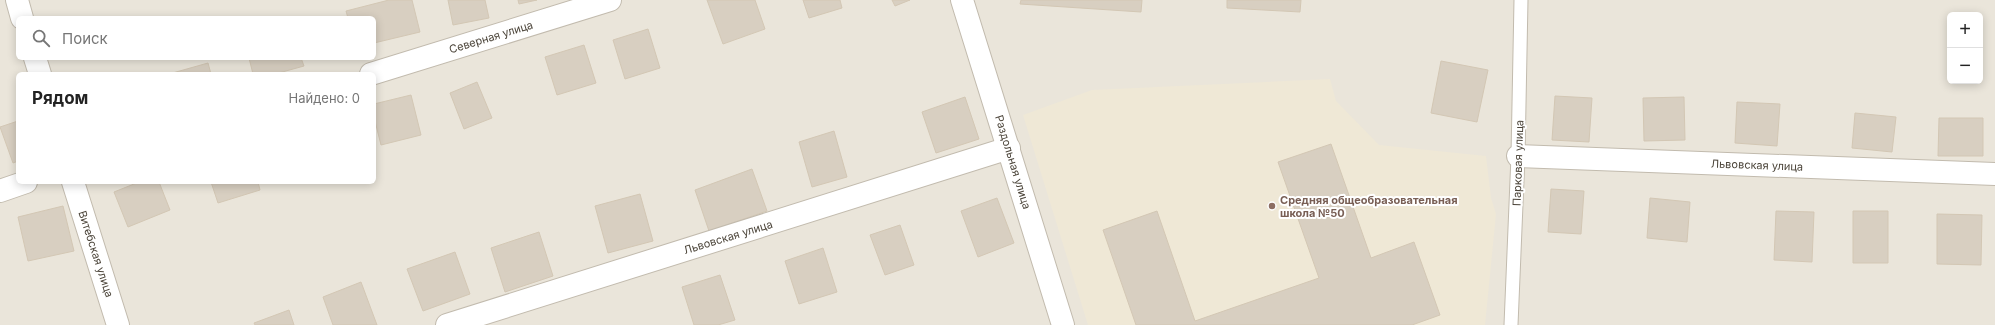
<!DOCTYPE html>
<html lang="ru">
<head>
<meta charset="utf-8">
<style>
	body { margin:0; font-family:Inter,sans-serif; background:#f6f6f6; color:#222 }
	.controls { position:absolute; right:12px; top:12px; display:grid; overflow:hidden; border-radius:6px; box-shadow:0 2px 10px #0003 }
	.controls button { width:36px; height:36px; display:grid; place-items:center; padding:0; border:0; border-bottom:1px solid #e0e0e0; background:#fff; color:#222; font:20px sans-serif }
	.list { margin:0; padding:0; list-style:none }
	h2 { display:flex; justify-content:space-between; align-items:center; height:52px; margin:0; padding:0 16px; font-size:17px }
	h2 small { font-size:13px; font-weight:400; color:#767676 }
	.icon { flex:none; width:22px; height:22px; fill:none; stroke:currentColor; stroke-width:2; stroke-linecap:round; stroke-linejoin:round }
	.map { position:relative; flex:none; width:1995px; height:325px; overflow:hidden }
	.search { position:absolute; background:#fff; box-shadow:0 2px 10px #0003; left:16px; top:16px; width:360px; height:44px; display:flex; align-items:center; gap:10px; box-sizing:border-box; padding:0 14px; border-radius:6px; color:#767676; font-size:15px }
	.panel { position:absolute; background:#fff; box-shadow:0 2px 10px #0003; left:16px; top:72px; width:360px; height:112px; border-radius:6px }
	.map>svg:first-child { display:block }
	.residential { fill:#eae5da; fill-rule:evenodd }
	.education { fill:#efe8d6 }
	.building { fill:#d8cfc1; stroke:#d3c7b4 }
	.lines { fill:none; stroke-linecap:round; stroke-linejoin:round }
	.service-casing { stroke:#c2bbae; stroke-width:15 }
	.minor-casing { stroke:#c2bbae; stroke-width:24 }
	.tertiary-casing { stroke:#c2bbae; stroke-width:24 }
	.service { stroke:#fff; stroke-width:13 }
	.minor { stroke:#fff; stroke-width:22 }
	.tertiary { stroke:#fff; stroke-width:22 }
	.education-dot { fill:#8d6e63; stroke:#fff; stroke-width:1.5 }
	.labels { text-anchor:middle; dominant-baseline:central; stroke-width:4; stroke-linejoin:round; paint-order:stroke }
	.street-label { font-size:11px; fill:#4b4439; stroke:#fff }
	.education-label { font-size:11px; font-weight:bold; fill:#785e54; stroke:#fff; text-anchor:start }
</style>
</head>
<body>
<div class="map">
<svg width="1995" height="325" viewBox="0 0 1995 325">
	<rect width="100%" height="100%" fill="#f6f3ec"/>
	<path class="residential" d="M0 0H1995V325H0ZM1950 15H1980V81H1950ZM18 18H374V58H18ZM18 74H374V182H18Z"/>
	<path class="education" d="M1330 79 1336 101 1379 145 1486 156 1491 198 1496 214 1485 325H1088L1023 115 1092 90Z"/>
	<path class="building" d="M389 0H412L420 32 374 43V18H348L346 11Z
		M448 0H485L489 18 453 25Z
		M518 0H537L519 4Z
		M707 0H755L765 29 723 44Z
		M803 0H840L842 8 809 18Z
		M892 0H910L895 6Z
		M1021 0H1142L1141 12 1020 4Z
		M1227 0H1301L1300 12 1227 8Z
		M648 29 660 68 625 79 613 40Z
		M584 45 596 83 557 95 545 57Z
		M249 58H301L304 66 275 74H253Z
		M1441 61 1488 70 1477 122 1431 113Z
		M208 63 211 74H169Z
		M477 82 492 118 464 129 450 93Z
		M411 95 421 135 381 145 374 117V104Z
		M1555 96 1592 98 1589 142 1552 140Z
		M965 97 979 139 936 153 922 112Z
		M1684 97 1685 140 1644 141 1643 98Z
		M1737 102 1780 104 1777 146 1735 143Z
		M1855 113 1896 117 1892 152 1852 148Z
		M1939 118H1983V156H1938Z
		M18 121V161L13 163 0 127Z
		M834 131 847 177 812 187 799 142Z
		M1331 144 1371 258 1414 242 1440 315 1412 325H1136L1103 230 1157 211 1195 321 1319 278 1278 162Z
		M752 169 767 211 709 231 695 190Z
		M139 182H159L170 210 128 227 114 192Z
		M211 182H258L260 190 218 203Z
		M1551 189 1584 191 1581 234 1548 232Z
		M640 194 653 241 608 253 595 206Z
		M997 198 1014 243 978 257 961 211Z
		M1650 198 1690 202 1687 242 1647 238Z
		M63 206 74 251 28 261 18 217Z
		M1776 211 1814 212 1812 262 1774 260Z
		M1853 211H1888V263H1853Z
		M1937 214 1982 215 1981 265 1937 264Z
		M900 225 914 265 885 275 870 235Z
		M539 232 553 276 505 292 491 248Z
		M823 248 837 292 799 304 785 261Z
		M455 252 470 294 423 311 407 269Z
		M720 275 735 320 718 325H694L682 287Z
		M361 282 377 325H333L323 297Z
		M289 310 294 325H255L254 323Z"/>
	<g class="lines">
		<defs>
			<path id="service" d="M1511 325 1518 156 1521 0"/>
			<path id="minor" d="M17 0 22 18
				M35 58 40 74
				M371 74 610 0
				M1518 156 1995 174
				M73 182 118 325
				M0 191 26 182
				M447 325 1009 148"/>
			<path id="tertiary" d="M962 0 1063 325"/>
		</defs>
		<use href="#service" class="service-casing"/>
		<use href="#minor" class="minor-casing"/>
		<use href="#tertiary" class="tertiary-casing"/>
		<use href="#service" class="service"/>
		<use href="#minor" class="minor"/>
		<use href="#tertiary" class="tertiary"/>
	</g>
	<circle class="education-dot" cx="1272" cy="206" r="4"/>
	<g class="labels">
		<g class="street-label">
			<text transform="translate(491 37) rotate(-17)">Северная улица</text>
			<text transform="translate(1013 162) rotate(73)">Раздольная улица</text>
			<text transform="translate(1518 163) rotate(-88)">Парковая улица</text>
			<text transform="translate(1757 165) rotate(2)">Львовская улица</text>
			<text transform="translate(728 237) rotate(-17)">Львовская улица</text>
			<text transform="translate(96 254) rotate(72)">Витебская улица</text>
		</g>
		<g class="education-label">
			<text x="1280" y="200">Средняя общеобразовательная<tspan x="1280" dy="13">школа №50</tspan></text>
		</g>
	</g>
</svg>
<div class="controls">
<button>+</button>
<button>−</button>
</div>
<div class="search"><svg class="icon" aria-label="search" viewBox="0 0 24 24"><circle cx="10" cy="10" r="6"/><path d="M15 15l6 6"/></svg>Поиск</div>
<section class="panel">
<h2>Рядом<small>Найдено: 0</small></h2>
<ul class="list">
</ul>
</section>
</div>
</body>
</html>
